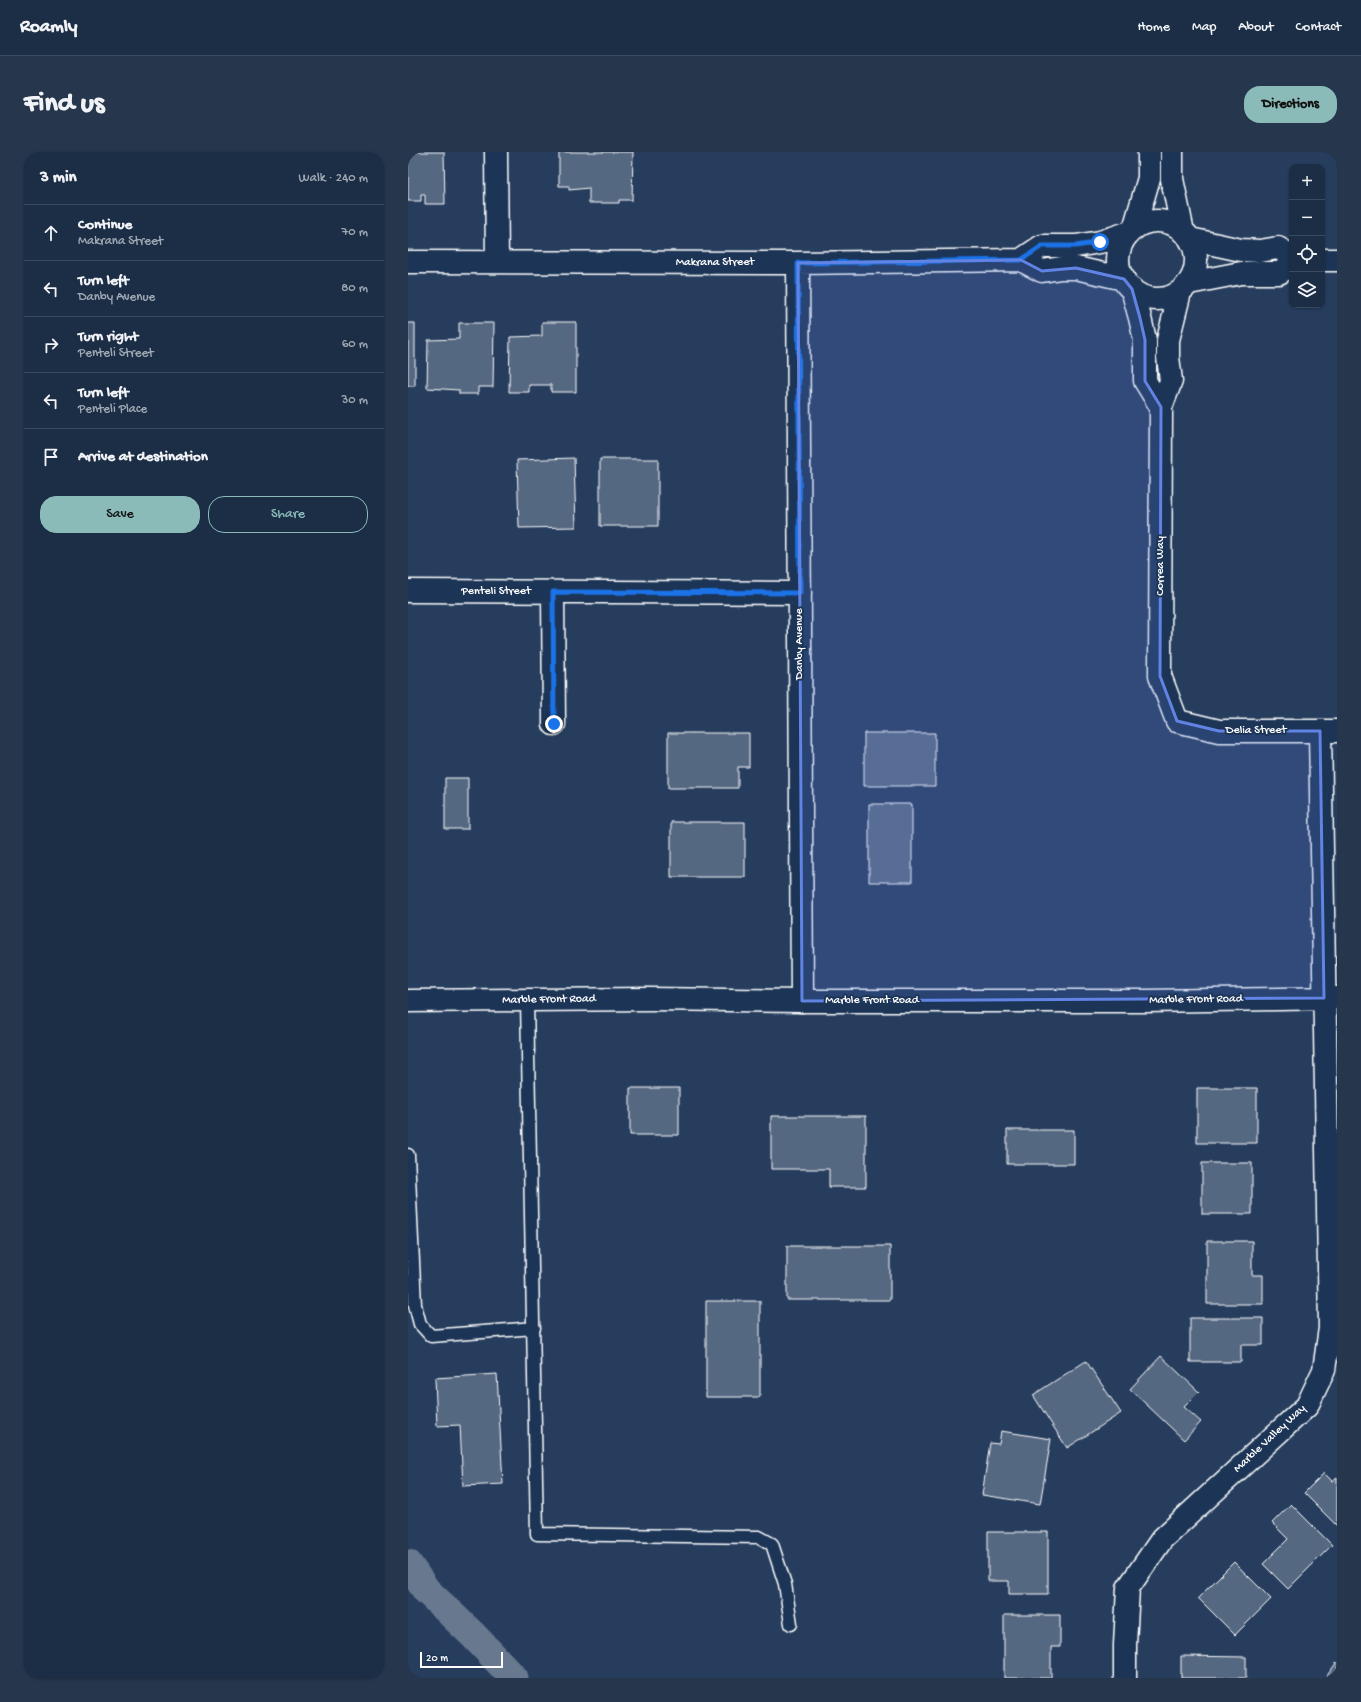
<!DOCTYPE html>
<html lang="en">
<head>
<meta charset="utf-8">
<style>
	body { margin:0; font-family:"Gochi Hand",sans-serif; background:#25364d; color:#f1f3f6 }
	.controls { position:absolute; right:12px; top:12px; display:grid; overflow:hidden; border-radius:8px; box-shadow:0 1px 3px #0004 }
	.controls button { width:36px; height:36px; display:grid; place-items:center; padding:0; border:0; border-bottom:1px solid #3a4a5f; background:#1c2e46; color:#f1f3f6; font:20px sans-serif }
	.scale { position:absolute; left:12px; bottom:10px; width:83px; box-sizing:border-box; padding-left:4px; border:2px solid #fff; border-top:0; font-size:11px; line-height:14px; white-space:nowrap; color:#fff; -webkit-text-stroke:3px #1d3557; paint-order:stroke }
	.stop { position:absolute; width:12px; height:12px; margin:-9px; border:3px solid #1a73e8; border-radius:50%; background:#fff }
	.stop.end { background:#1a73e8; border-color:#fff; box-shadow:0 1px 4px #0008 }
	.list { margin:0; padding:0; list-style:none }
	h2 { display:flex; justify-content:space-between; align-items:center; height:52px; margin:0; padding:0 16px; font-size:17px }
	h2 small { font-size:13px; font-weight:400; color:#a0a8b3 }
	.list li { display:grid; grid-template-columns:26px 1fr auto; gap:12px; align-items:center; box-sizing:border-box; height:56px; padding:0 16px; border-top:1px solid #3a4a5f }
	.list b { display:block; font-size:15px; white-space:nowrap }
	.list p { margin:0; font-size:13px; white-space:nowrap; color:#a0a8b3 }
	.list em { font-size:13px; font-style:normal; color:#a0a8b3 }
	.actions { display:flex; gap:8px; padding:12px 16px }
	.actions a { flex:1; padding:9px 0; border:1px solid #8bbbb9; border-radius:16px; text-align:center; font-size:14px; color:#8bbbb9 }
	.actions .main { background:#8bbbb9; color:#111 }
	.icon { flex:none; width:22px; height:22px; fill:none; stroke:currentColor; stroke-width:2; stroke-linecap:round; stroke-linejoin:round }
	.map { position:relative; flex:none; width:929px; height:1526px; overflow:hidden; border-radius:16px }
	header { display:flex; align-items:center; gap:24px; box-sizing:border-box; height:56px; padding:0 20px; background:#1c2e46; border-bottom:1px solid #3a4a5f }
	header strong { font-size:19px }
	nav { display:flex; gap:22px; margin-inline-start:auto; font-size:14px }
	.intro { display:flex; align-items:center; justify-content:space-between; box-sizing:border-box; height:96px; padding:0 24px }
	h1 { margin:0; font-size:28px }
	.button { padding:10px 18px; border-radius:16px; background:#8bbbb9; color:#111; font-size:14px; font-weight:700 }
	main { display:flex; gap:24px; padding:0 24px }
	aside { flex:1; background:#1c2e46; border-radius:16px; box-shadow:0 1px 3px #0004 }
	.map>svg:first-child { display:block }
	.lines { fill:none; stroke-linecap:round; stroke-linejoin:round }
	.canal { stroke:#67788e; stroke-width:29 }
	.building { fill:#556781; stroke:#fff }
	.service-casing { stroke:#fff; stroke-width:15 }
	.minor-casing { stroke:#fff; stroke-width:25 }
	.tertiary-casing { stroke:#fff; stroke-width:25 }
	.service { stroke:#1d3557; stroke-width:12 }
	.minor { stroke:#1d3557; stroke-width:22 }
	.tertiary { stroke:#1d3557; stroke-width:22 }
	.route { stroke:#1a73e8; stroke-width:5 }
	.marked { fill:#6183e4; fill-opacity:0.2; stroke:#6183e4; stroke-width:3; stroke-linejoin:round }
	.labels { text-anchor:middle; dominant-baseline:central; stroke-width:4; stroke-linejoin:round; paint-order:stroke }
	.street-label { font-size:12px; fill:#fff; stroke:#1d3557 }
</style>
</head>
<body>
<header>
<strong>Roamly</strong>
<nav><a>Home</a><a>Map</a><a>About</a><a>Contact</a></nav>
</header>
<div class="intro"><h1>Find us</h1><a class="button">Directions</a></div>
<main>
<aside>
<h2>3 min<small>Walk · 240 m</small></h2>
<ul class="list">
<li><svg class="icon" aria-label="ahead" viewBox="0 0 24 24"><path d="M12 20V5M6 11l6-6 6 6"/></svg><div><b>Continue</b><p>Makrana Street</p></div><em>70 m</em></li>
<li><svg class="icon" aria-label="left" viewBox="0 0 24 24"><path d="M17 20v-9H6M10 6l-5 5 5 5"/></svg><div><b>Turn left</b><p>Danby Avenue</p></div><em>80 m</em></li>
<li><svg class="icon" aria-label="right" viewBox="0 0 24 24"><path d="M7 20v-9h11M14 6l5 5-5 5"/></svg><div><b>Turn right</b><p>Penteli Street</p></div><em>60 m</em></li>
<li><svg class="icon" aria-label="left" viewBox="0 0 24 24"><path d="M17 20v-9H6M10 6l-5 5 5 5"/></svg><div><b>Turn left</b><p>Penteli Place</p></div><em>30 m</em></li>
<li><svg class="icon" aria-label="arrive" viewBox="0 0 24 24"><path d="M6 21V4h12l-3 4 3 4H6"/></svg><div><b>Arrive at destination</b></div></li>
</ul>
<div class="actions"><a class="main">Save</a><a>Share</a></div>
</aside>
<div class="map">
<svg width="929" height="1526" viewBox="0 0 929 1526">
	<rect width="100%" height="100%" fill="#263d5e"/>
	<filter id="ink" filterUnits="userSpaceOnUse"><feTurbulence type="fractalNoise" baseFrequency=".025" numOctaves="2"/><feDisplacementMap in="SourceGraphic" scale="8" xChannelSelector="R" yChannelSelector="G"/><feConvolveMatrix kernelMatrix="1 2 1 2 8 2 1 2 1" color-interpolation-filters="sRGB"/></filter>
	<g filter="url(#ink)">
		<g class="lines">
			<path class="canal" d="M0 1412 18 1438 65 1483 106 1526"/>
		</g>
		<path class="building" d="M0 0H36L37 52H17V43H13V49H0Z
			M151 0H225L224 48H211V51H181V36L161 38V34H151Z
			M134 170H168V240H143V233H121V240H101L102 185 134 184Z
			M0 171H7V234H0Z
			M51 171H86L85 235H70V242H51V238L19 236 20 188 51 187Z
			M166 306 168 375 111 376 109 308Z
			M192 307H250V374H192Z
			M260 581H341V615H330V636H260Z
			M456 581H527V634H456Z
			M37 626H60V677H37Z
			M461 652H504V730H461Z
			M263 670H337V725H263Z
			M222 936H271V983H222Z
			M789 936H849V991H789Z
			M363 964H458V1035H421V1017H363Z
			M599 978H666V1012H599Z
			M794 1011H844V1062H794Z
			M799 1089H844V1123H855V1152H799Z
			M379 1094H482V1148H379Z
			M298 1149H352V1245H298Z
			M782 1166H855V1193H833V1210H782Z
			M753 1204 791 1240 776 1255 793 1270 776 1288 722 1237Z
			M678 1209 713 1261 659 1296 625 1243Z
			M89 1222 95 1332 55 1334 52 1273 29 1274 27 1226Z
			M593 1279 643 1287 632 1352 574 1343 582 1291 591 1292Z
			M916 1321 924 1329 929 1325V1374L896 1341Z
			M883 1352 924 1393 880 1437 855 1412 880 1387 864 1371Z
			M580 1380H640V1442H601V1429H580Z
			M826 1410 863 1447 827 1483 790 1446Z
			M596 1463H652V1495H643V1526H596Z
			M773 1504 838 1505V1526H773Z
			M929 1510V1526H920L918 1525Z"/>
		<g class="lines">
			<defs>
				<path id="service" d="M119 848 129 1382 351 1385 364 1392 377 1432 383 1472
					M0 1003 7 1153 12 1172 23 1184 126 1176"/>
				<path id="minor" d="M88 0 89 110
					M764 0V27L775 80
					M710 108a39 39 0 1 1 78 0a39 39 0 1 1-78 0Z
					M726 77 741 26V0
					M782 87 833 98 852 99 870 96 884 104
					M613 108 634 94H668L692 90 722 80
					M914 108H929
					M0 110 390 111 613 108 634 119 653 116H668L716 127
					M390 111 394 849
					M781 131 833 121H871L884 113
					M724 137 732 166 737 188V229L753 255
					M772 140 760 188V205L763 229 753 255 752 524 769 569 811 579H929
					M0 439 392 441
					M145 440 146 572
					M717 1526V1493L720 1436 754 1387 899 1254 916 1218 922 1176 912 579"/>
				<path id="tertiary" d="M0 849 242 847 394 849H738L929 846"/>
			</defs>
			<use href="#service" class="service-casing"/>
			<use href="#minor" class="minor-casing"/>
			<use href="#tertiary" class="tertiary-casing"/>
			<use href="#service" class="service"/>
			<use href="#minor" class="minor"/>
			<use href="#tertiary" class="tertiary"/>
		</g>
	</g>
	<g class="lines" filter="url(#ink)">
		<path class="route" d="M146 572 145 440 392 441 390 111 613 108 634 94H668L692 90"/>
	</g>
	<path class="marked" d="M613 108 634 119 668 116 716 127 724 137 732 166 737 188V229L753 255 752 524 769 569 811 579H912L916 846 394 849 390 111Z"/>
	<g class="labels">
		<g class="street-label">
			<text x="307" y="111">Makrana Street</text>
			<text transform="translate(753 414) rotate(-90)">Correa Way</text>
			<text x="88" y="440">Penteli Street</text>
			<text transform="translate(392 492) rotate(-90)">Danby Avenue</text>
			<text x="848" y="579">Delia Street</text>
			<text transform="translate(141 848) rotate(-1)">Marble Front Road</text>
			<text transform="translate(788 848) rotate(-1)">Marble Front Road</text>
			<text x="464" y="849">Marble Front Road</text>
			<text transform="translate(862 1287) rotate(-43)">Marble Valley Way</text>
		</g>
	</g>
</svg>
<div class="controls">
<button>+</button>
<button>−</button>
<button><svg class="icon" aria-label="locate" viewBox="0 0 24 24"><circle cx="12" cy="12" r="6"/><path d="M12 2v4M12 18v4M2 12h4M18 12h4"/></svg></button>
<button><svg class="icon" aria-label="layers" viewBox="0 0 24 24"><path d="M12 4l9 5-9 5-9-5zM3 14l9 5 9-5"/></svg></button>
</div>
<div class="scale">20 m</div>
<div class="stop" style="left:692px;top:90px"></div>
<div class="stop end" style="left:146px;top:572px"></div>
</div>
</main>
</body>
</html>
